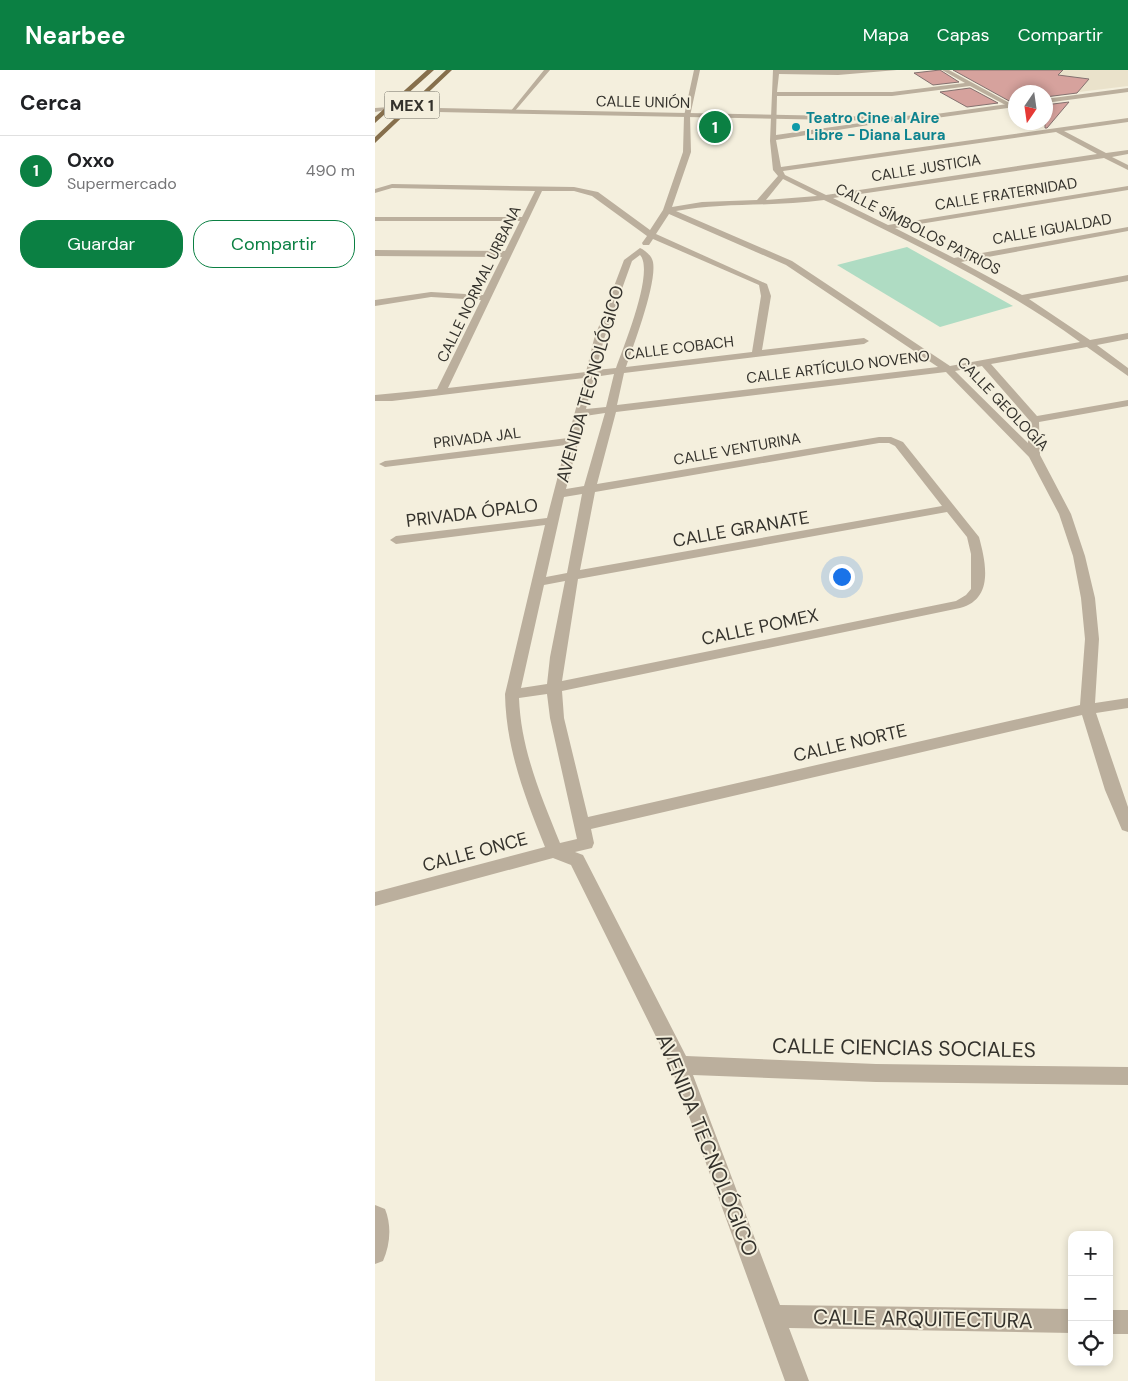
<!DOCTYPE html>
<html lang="es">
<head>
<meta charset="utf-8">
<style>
	body { margin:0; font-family:"DM Sans",sans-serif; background:#f2f2f2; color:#202124 }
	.controls { position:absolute; right:15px; bottom:15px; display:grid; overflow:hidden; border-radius:10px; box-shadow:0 2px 8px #0003 }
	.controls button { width:45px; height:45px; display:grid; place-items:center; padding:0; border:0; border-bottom:1px solid #e0e0e0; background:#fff; color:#202124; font:25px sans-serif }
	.compass { position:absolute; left:633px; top:15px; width:45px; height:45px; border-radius:50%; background:#fff; box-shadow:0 2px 8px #0003; rotate:193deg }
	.you { position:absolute; left:466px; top:506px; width:18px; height:18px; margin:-12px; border:4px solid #fff; border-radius:50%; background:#1a73e8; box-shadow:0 0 0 8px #1a73e833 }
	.badge { display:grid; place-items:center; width:32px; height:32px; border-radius:50%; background:#0b8043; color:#fff; font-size:16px; font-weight:700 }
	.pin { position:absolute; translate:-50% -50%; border:2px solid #fff; box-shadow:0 1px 5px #0006 }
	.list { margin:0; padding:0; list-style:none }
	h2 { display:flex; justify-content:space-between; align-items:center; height:65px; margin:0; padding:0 20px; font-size:21px }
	h2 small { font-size:16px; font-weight:400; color:#757577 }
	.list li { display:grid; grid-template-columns:32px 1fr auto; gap:15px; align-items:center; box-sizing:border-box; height:70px; padding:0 20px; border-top:1px solid #e0e0e0 }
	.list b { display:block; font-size:19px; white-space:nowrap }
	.list p { margin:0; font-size:16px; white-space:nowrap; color:#757577 }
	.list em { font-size:16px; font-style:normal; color:#757577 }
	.actions { display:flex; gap:10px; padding:15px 20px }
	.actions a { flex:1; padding:11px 0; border:1px solid #0b8043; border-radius:20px; text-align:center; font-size:18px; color:#0b8043 }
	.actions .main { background:#0b8043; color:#fff }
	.icon { flex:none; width:28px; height:28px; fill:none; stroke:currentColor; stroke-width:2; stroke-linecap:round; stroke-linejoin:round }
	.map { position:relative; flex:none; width:753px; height:1311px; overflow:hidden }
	header { display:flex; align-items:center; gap:30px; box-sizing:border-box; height:70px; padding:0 25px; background:#0b8043; color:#fff }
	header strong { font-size:24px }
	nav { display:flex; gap:28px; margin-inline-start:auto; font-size:18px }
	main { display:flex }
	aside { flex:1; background:#fff }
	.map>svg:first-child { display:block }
	.built { fill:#eae2cb }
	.green { fill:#afdcc3 }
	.building { fill:#d6a29d; stroke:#84716f }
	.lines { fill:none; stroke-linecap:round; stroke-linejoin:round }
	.minor { fill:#bbaf9d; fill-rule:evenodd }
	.tertiary { fill:#bbaf9d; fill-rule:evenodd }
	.trunk { fill:#866f4c; fill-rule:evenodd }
	.culture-dot { fill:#0f9aa8; stroke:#f4efdd; stroke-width:2 }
	.labels { text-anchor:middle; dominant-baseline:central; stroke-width:4; stroke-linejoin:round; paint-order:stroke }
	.far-street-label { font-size:15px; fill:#34322c; stroke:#f4efdd }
	.far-culture-label { font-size:15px; font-weight:bold; fill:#0d838f; stroke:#f4efdd; text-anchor:start }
	.shield { fill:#f4efdd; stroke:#6e6b61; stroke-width:1 }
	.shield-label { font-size:16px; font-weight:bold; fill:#34322c }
	.street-label { font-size:18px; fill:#34322c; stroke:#f4efdd }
	.near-street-label { font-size:21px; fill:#34322c; stroke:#f4efdd }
</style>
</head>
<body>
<header>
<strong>Nearbee</strong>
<nav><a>Mapa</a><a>Capas</a><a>Compartir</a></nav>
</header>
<main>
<aside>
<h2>Cerca<small></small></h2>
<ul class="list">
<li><span class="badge">1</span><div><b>Oxxo</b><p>Supermercado</p></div><em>490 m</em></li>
</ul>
<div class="actions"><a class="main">Guardar</a><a>Compartir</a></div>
</aside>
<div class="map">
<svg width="753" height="1311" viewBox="0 0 753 1311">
	<rect width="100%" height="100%" fill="#f4efdd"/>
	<path class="built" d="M579 0H753V16L671 26 670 22H640V30L638 31Z"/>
	<path class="green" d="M532 177 638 236 565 257 462 195Z"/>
	<path class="building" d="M565 0 584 12 558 15 539 3Z
		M578 0H688L683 5 714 9 702 23 670 27V22H640V31L636 32Z
		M595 18 623 33 592 37 565 22Z
		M694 32 672 58H670V35Z"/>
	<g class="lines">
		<path class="minor" d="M169 0H175L139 42H135Z
			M319 0H325L315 46 316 82 297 137 327 132 382 130 403 106 398 100 395 71 398 0H522L463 5 404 4 402 22H517L590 13 567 0H574L640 36V40L638 39 595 16 517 26H402L401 65 534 46 537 48 401 70 406 97 753 48V52L689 61 731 83 753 80V84L737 87 753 95V100L729 88 458 128 513 155 753 116V120L520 158 579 188 753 157V161L586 192 647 225 753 205V211L654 229 715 270 753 263V269L722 275 753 298V306L712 277 616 294 662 346 753 330V336L664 352 665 385 696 444 710 486 720 528 724 569 720 633 753 628V638L721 643 753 737V762L747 760 730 720 707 645 216 759 219 773 217 778 200 782 208 785 311 986 501 994 753 997V1015L501 1012 318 1005 405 1235 697 1239V1263L414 1258 434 1311H410L296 997 196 795 178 788 0 836V822L170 777C150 727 131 679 130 624L170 455 21 474 15 470 21 466 172 448 191 375 10 397 4 394 10 391 193 368 209 308 17 331H0V325L62 319 106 230 56 227 0 236V230L56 222 108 225 127 187 0 186V180L130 181 145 151H0V147H147L160 121 17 118 0 123V119L17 114 199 117 223 122 275 160 288 140 308 82 309 46ZM681 62 722 84 451 125 410 105 408 101ZM408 109 442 126 391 130ZM167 121H199L217 126 272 166 267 173 268 175H274L278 169 384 215 386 226 377 282 251 297C259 274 282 213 278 192 277 186 270 180 265 178L249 190 219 269 211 302 73 318ZM449 130C537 173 625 214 705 272L575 296 417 191 301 141C350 132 400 137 449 130ZM294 144 411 195 563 297 242 335 249 303 489 274 494 271 489 268 387 280 396 226 392 214 281 164ZM265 185C280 201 248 278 241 298L221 300 229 269 257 191ZM607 296 654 350 653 373 580 301ZM571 302 654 387 684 444 698 486 706 528 710 569 705 635 213 747 189 648 187 621 585 538C619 529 611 493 604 467L528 372 516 367H504L222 414 241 342ZM239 304 231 337 211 339 219 307ZM230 343 209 416 191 419 210 346ZM504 373H514L520 376 567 436 205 500 220 422ZM207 424 192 503 171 507 189 427ZM572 442 592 467 596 484V519L591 525 581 531 187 611 203 509ZM190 511 175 587 172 614 146 618 169 515ZM172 624 175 648 202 769 185 773C166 726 146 680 144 628Z
			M0 38 14 37 17 39 0 42Z
			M0 1135 10 1139C17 1156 15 1175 8 1191L0 1194Z
			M734 1240H753V1264H734Z"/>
		<path class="tertiary" d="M753 18V22L670 33V29Z
			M640 33V37L561 48 511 51 14 41 11 39 14 37 511 47 561 44Z"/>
		<path class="trunk" d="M52 0H59L0 53V47Z
			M71 0H77L0 73V67Z"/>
	</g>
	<circle class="culture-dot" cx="421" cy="57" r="5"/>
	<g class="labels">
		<g class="far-street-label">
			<text transform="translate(268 32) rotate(1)">CALLE UNIÓN</text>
			<text transform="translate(551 98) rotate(-9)">CALLE JUSTICIA</text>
			<text transform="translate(631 124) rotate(-9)">CALLE FRATERNIDAD</text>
			<text transform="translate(543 159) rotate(27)">CALLE SÍMBOLOS PATRIOS</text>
			<text transform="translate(677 159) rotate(-10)">CALLE IGUALDAD</text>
			<text transform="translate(104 214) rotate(-64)">CALLE NORMAL URBANA</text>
			<text transform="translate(304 278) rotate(-7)">CALLE COBACH</text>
			<text transform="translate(463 297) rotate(-7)">CALLE ARTÍCULO NOVENO</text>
			<text transform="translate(628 334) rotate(46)">CALLE GEOLOGÍA</text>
			<text transform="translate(102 368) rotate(-7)">PRIVADA JAL</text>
			<text transform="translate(362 379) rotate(-10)">CALLE VENTURINA</text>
		</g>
		<g class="far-culture-label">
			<text x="431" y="48">Teatro Cine al Aire<tspan x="431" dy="17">Libre - Diana Laura</tspan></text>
		</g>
		<rect class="shield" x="9.5" y="21.5" width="55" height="27" rx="4"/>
		<g class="shield-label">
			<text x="37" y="35">MEX 1</text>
		</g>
		<g class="street-label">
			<text transform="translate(215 314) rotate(-74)">AVENIDA TECNOLÓGICO</text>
			<text transform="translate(97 443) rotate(-7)">PRIVADA ÓPALO</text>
			<text transform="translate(366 459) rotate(-10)">CALLE GRANATE</text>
			<text transform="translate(385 557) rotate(-12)">CALLE POMEX</text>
			<text transform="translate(475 673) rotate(-13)">CALLE NORTE</text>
			<text transform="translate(100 782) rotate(-15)">CALLE ONCE</text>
		</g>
		<g class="near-street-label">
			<text transform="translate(529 978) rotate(1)">CALLE CIENCIAS SOCIALES</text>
			<text transform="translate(332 1075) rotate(68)">AVENIDA TECNOLÓGICO</text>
			<text transform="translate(548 1249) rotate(1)">CALLE ARQUITECTURA</text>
		</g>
	</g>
</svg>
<div class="controls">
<button>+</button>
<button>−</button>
<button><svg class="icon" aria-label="locate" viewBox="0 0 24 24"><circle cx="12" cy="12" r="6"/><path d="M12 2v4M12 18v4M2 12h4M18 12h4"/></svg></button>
</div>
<svg class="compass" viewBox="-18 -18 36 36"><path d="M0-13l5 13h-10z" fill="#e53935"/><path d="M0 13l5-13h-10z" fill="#757577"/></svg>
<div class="you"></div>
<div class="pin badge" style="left:340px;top:57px">1</div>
</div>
</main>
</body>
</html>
